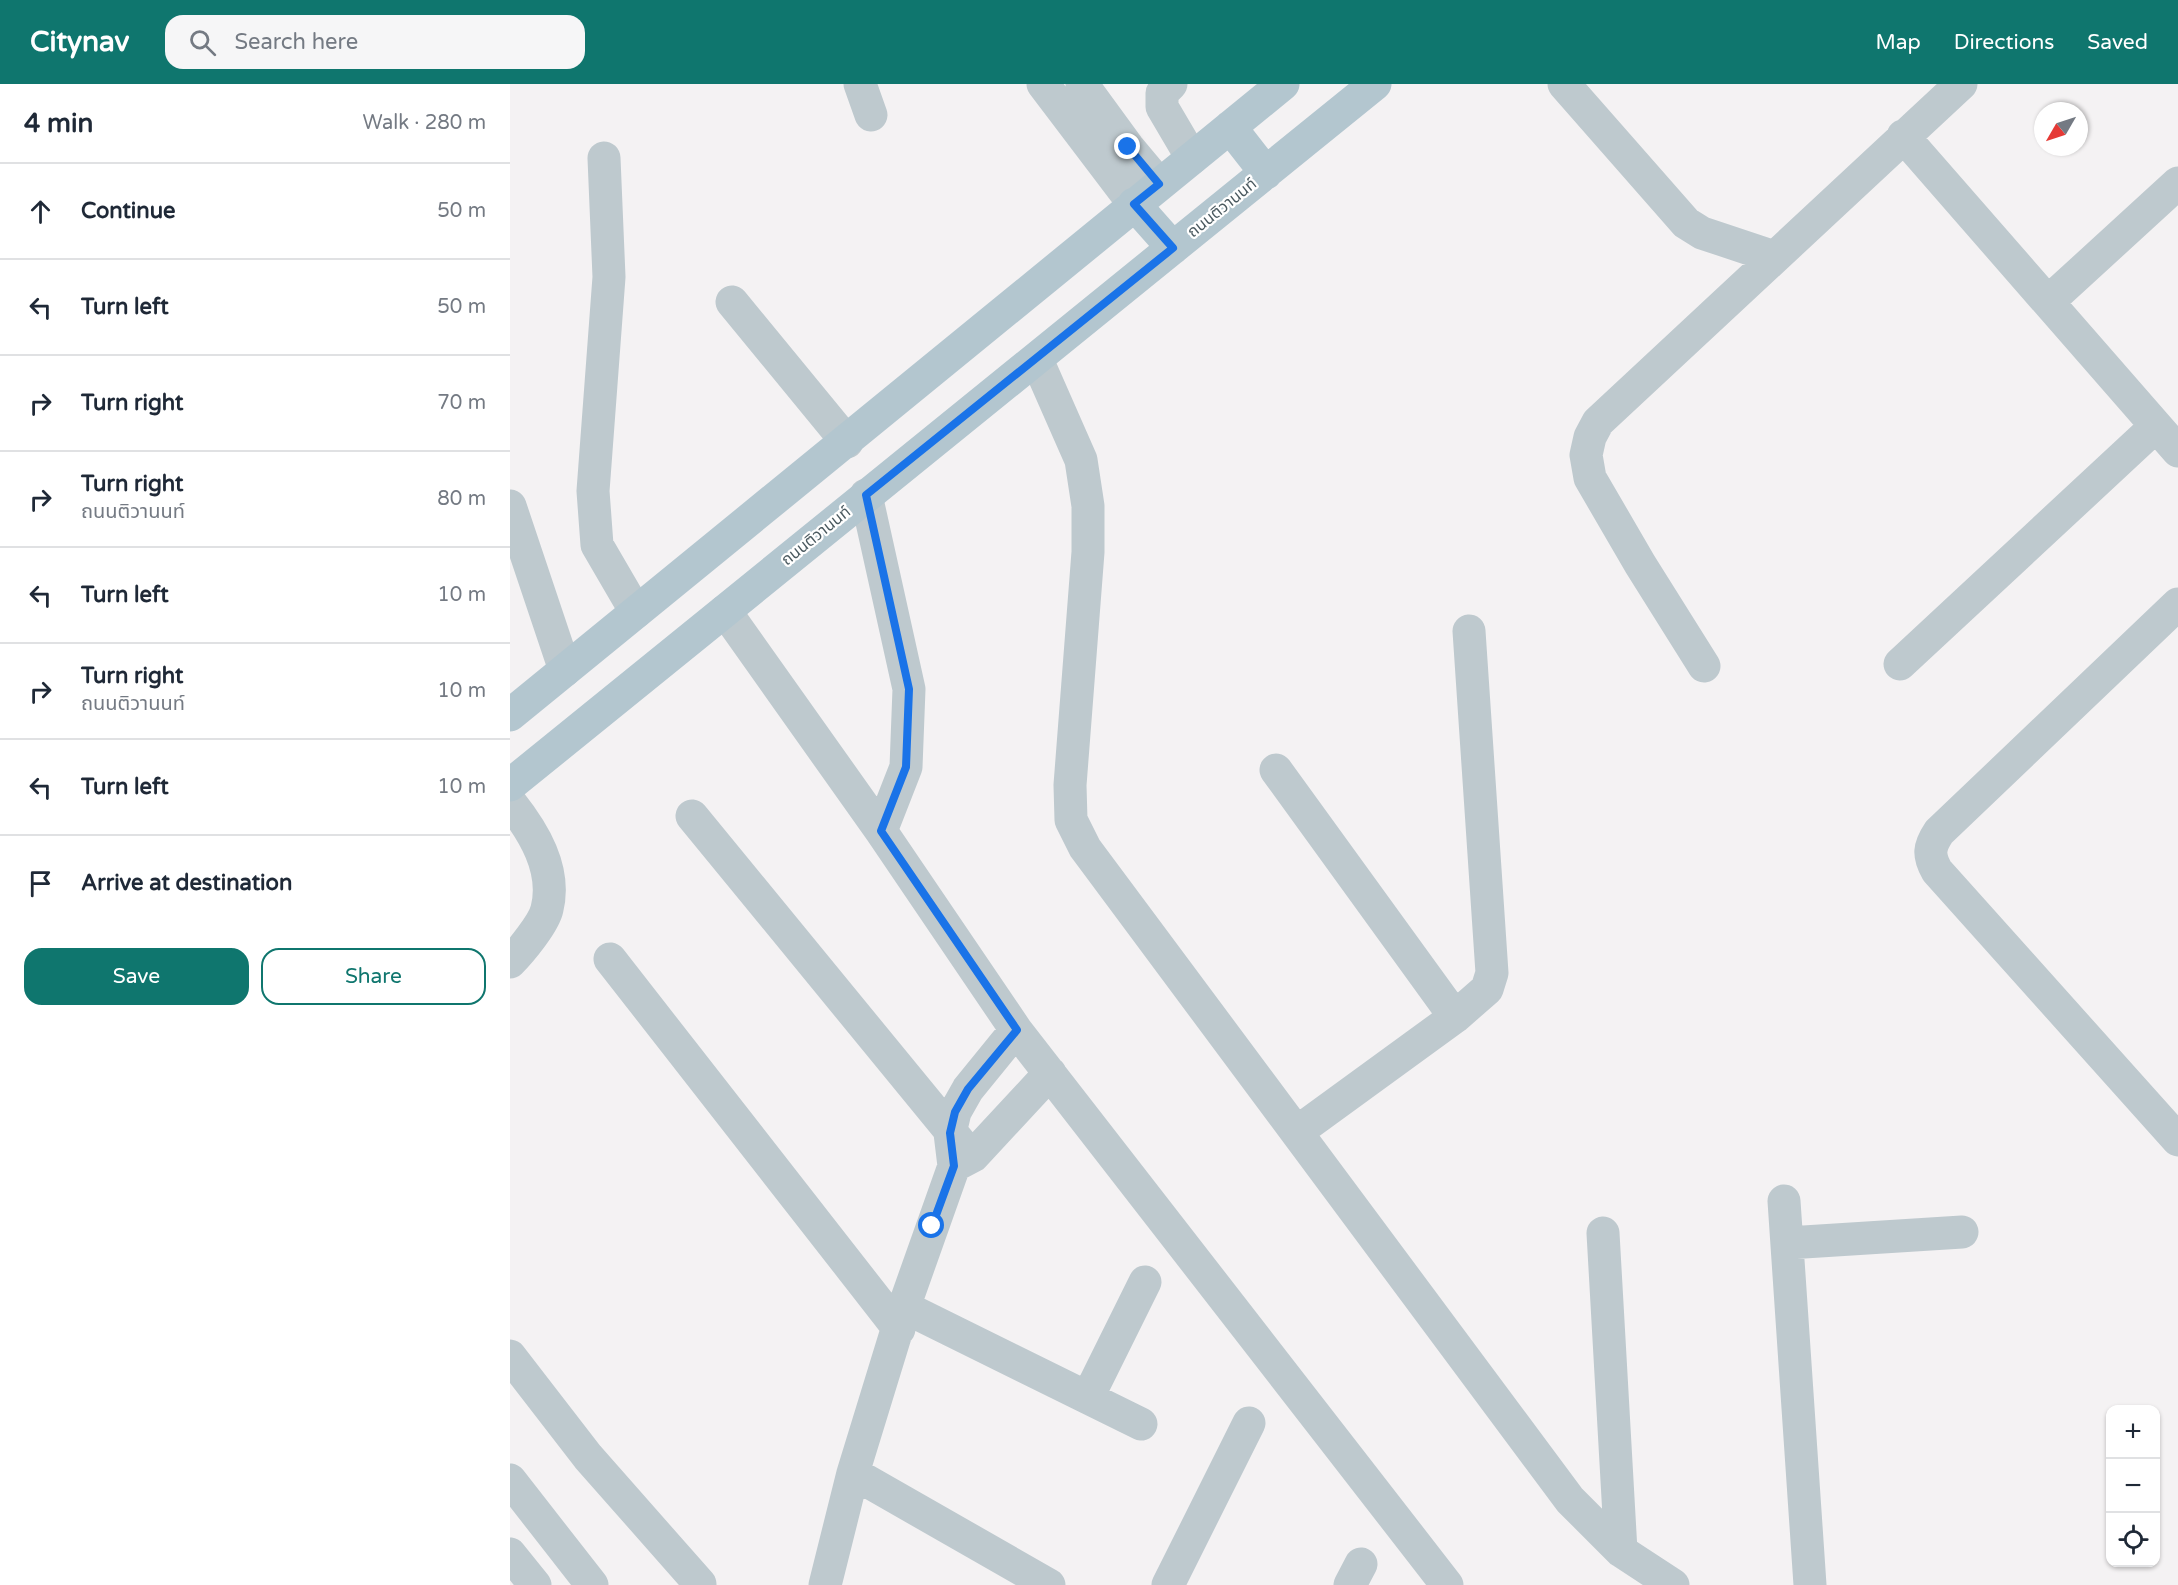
<!DOCTYPE html>
<html lang="en">
<head>
<meta charset="utf-8">
<style>
	body { margin:0; font-family:"Varela Round","Noto Sans Thai",sans-serif; background:#f6f6f7; color:#1f2937 }
	.controls { position:absolute; right:18px; bottom:18px; display:grid; overflow:hidden; border-radius:12px; box-shadow:0 2px 4px #0004 }
	.controls button { width:54px; height:54px; display:grid; place-items:center; padding:0; border:0; border-bottom:2px solid #e0e1e3; background:#fff; color:#1f2937; font:30px sans-serif }
	.compass { position:absolute; left:1524px; top:18px; width:54px; height:54px; border-radius:50%; background:#fff; box-shadow:0 2px 4px #0004; rotate:231deg }
	.stop { position:absolute; width:18px; height:18px; margin:-14px; border:4px solid #1a73e8; border-radius:50%; background:#fff }
	.stop.end { background:#1a73e8; border-color:#fff; box-shadow:0 2px 6px #0008 }
	.list { margin:0; padding:0; list-style:none }
	h2 { display:flex; justify-content:space-between; align-items:center; height:78px; margin:0; padding:0 24px; font-size:26px }
	h2 small { font-size:20px; font-weight:400; color:#747a83 }
	.list li { display:grid; grid-template-columns:39px 1fr auto; gap:18px; align-items:center; box-sizing:border-box; height:96px; padding:0 24px; border-top:2px solid #e0e1e3 }
	.list b { display:block; font-size:22px; white-space:nowrap }
	.list p { margin:0; font-size:20px; white-space:nowrap; color:#747a83 }
	.list em { font-size:20px; font-style:normal; color:#747a83 }
	.actions { display:flex; gap:12px; padding:18px 24px }
	.actions a { flex:1; padding:14px 0; border:2px solid #0f766e; border-radius:18px; text-align:center; font-size:21px; color:#0f766e }
	.actions .main { background:#0f766e; color:#fff }
	.icon { flex:none; width:33px; height:33px; fill:none; stroke:currentColor; stroke-width:2; stroke-linecap:round; stroke-linejoin:round }
	.map { position:relative; flex:none; width:1668px; height:1501px; overflow:hidden }
	header { display:flex; align-items:center; gap:36px; box-sizing:border-box; height:84px; padding:0 30px; background:#0f766e; color:#fff }
	header strong { font-size:28px }
	nav { display:flex; gap:33px; margin-inline-start:auto; font-size:21px }
	.search { width:420px; height:54px; background:#f6f6f7; display:flex; align-items:center; gap:15px; box-sizing:border-box; padding:0 21px; border-radius:18px; color:#747a83; font-size:22px }
	main { display:flex }
	aside { flex:1; background:#fff }
	.map>svg:first-child { display:block }
	.lines { fill:none; stroke-linecap:round; stroke-linejoin:round }
	.minor { stroke:#bec9ce; stroke-width:33 }
	.major { stroke:#b3c6cf; stroke-width:33 }
	.route { stroke:#1a73e8; stroke-width:8 }
	.labels { text-anchor:middle; dominant-baseline:central; stroke-width:4.5; stroke-linejoin:round; paint-order:stroke }
	.street-label { font-size:16px; fill:#4a595f; stroke:#fff }
</style>
</head>
<body>
<header>
<strong>Citynav</strong>
<div class="search"><svg class="icon" aria-label="search" viewBox="0 0 24 24"><circle cx="10" cy="10" r="6"/><path d="M15 15l6 6"/></svg>Search here</div>
<nav><a>Map</a><a>Directions</a><a>Saved</a></nav>
</header>
<main>
<aside>
<h2>4 min<small>Walk · 280 m</small></h2>
<ul class="list">
<li><svg class="icon" aria-label="ahead" viewBox="0 0 24 24"><path d="M12 20V5M6 11l6-6 6 6"/></svg><div><b>Continue</b></div><em>50 m</em></li>
<li><svg class="icon" aria-label="left" viewBox="0 0 24 24"><path d="M17 20v-9H6M10 6l-5 5 5 5"/></svg><div><b>Turn left</b></div><em>50 m</em></li>
<li><svg class="icon" aria-label="right" viewBox="0 0 24 24"><path d="M7 20v-9h11M14 6l5 5-5 5"/></svg><div><b>Turn right</b></div><em>70 m</em></li>
<li><svg class="icon" aria-label="right" viewBox="0 0 24 24"><path d="M7 20v-9h11M14 6l5 5-5 5"/></svg><div><b>Turn right</b><p>ถนนติวานนท์</p></div><em>80 m</em></li>
<li><svg class="icon" aria-label="left" viewBox="0 0 24 24"><path d="M17 20v-9H6M10 6l-5 5 5 5"/></svg><div><b>Turn left</b></div><em>10 m</em></li>
<li><svg class="icon" aria-label="right" viewBox="0 0 24 24"><path d="M7 20v-9h11M14 6l5 5-5 5"/></svg><div><b>Turn right</b><p>ถนนติวานนท์</p></div><em>10 m</em></li>
<li><svg class="icon" aria-label="left" viewBox="0 0 24 24"><path d="M17 20v-9H6M10 6l-5 5 5 5"/></svg><div><b>Turn left</b></div><em>10 m</em></li>
<li><svg class="icon" aria-label="arrive" viewBox="0 0 24 24"><path d="M6 21V4h12l-3 4 3 4H6"/></svg><div><b>Arrive at destination</b></div></li>
</ul>
<div class="actions"><a class="main">Save</a><a>Share</a></div>
</aside>
<div class="map">
<svg width="1668" height="1501" viewBox="0 0 1668 1501">
	<rect width="100%" height="100%" fill="#f4f2f3"/>
	<g class="lines">
		<path class="minor" d="M350 0 361 31
			M533 0 624 120
			M572 0 618 63 649 100
			M661 0 652 9V23L682 74
			M1054 0 1176 139 1192 149 1264 173
			M1393 52 1668 367
			M94 74 99 193 83 407 87 461 126 528
			M1539 217 1668 99
			M222 218 337 358
			M527 276 571 376 578 422V468L560 701 561 736 575 764 1060 1416 1111 1467 1163 1501
			M356 411 399 605 396 683 371 747
			M0 422 55 586
			M1668 520 1429 748C1419 763 1418 771 1427 787L1668 1056
			M215 527 371 747 506 946 937 1501
			M1390 580 1646 342
			M1194 582 1130 480 1080 394 1076 371 1080 353 1088 338 1451 0
			M766 686 945 933
			M0 718C23 747 47 785 37 825 34 839 11 867 0 878
			M182 732 451 1060
			M100 875 389 1245
			M506 946 458 1005 445 1028 440 1049 444 1082 394 1223 343 1389 539 1501
			M787 1048 945 933 977 905 982 889 959 547
			M444 1082 463 1072 540 989
			M1274 1117 1300 1501
			M1093 1149 1111 1467
			M1278 1159 1452 1148
			M394 1223 631 1340
			M0 1272 78 1373 190 1500
			M578 1313 635 1198
			M0 1396 82 1501
			M0 1470 25 1501
			M315 1501 343 1389
			M658 1501 739 1339
			M840 1501 851 1480"/>
		<path class="major" d="M720 43 756 89
			M624 120 663 164
			M0 631 773 0
			M0 701 865 0"/>
	</g>
	<g class="lines">
		<path class="route" d="M422 1142 444 1082 440 1049 445 1028 458 1005 507 946 371 747 396 683 399 605 356 411 663 164 624 120 649 100 618 63"/>
	</g>
	<g class="labels">
		<g class="street-label">
			<text transform="translate(712 124) rotate(-39)">ถนนติวานนท์</text>
			<text transform="translate(306 452) rotate(-39)">ถนนติวานนท์</text>
		</g>
	</g>
</svg>
<div class="controls">
<button>+</button>
<button>−</button>
<button><svg class="icon" aria-label="locate" viewBox="0 0 24 24"><circle cx="12" cy="12" r="6"/><path d="M12 2v4M12 18v4M2 12h4M18 12h4"/></svg></button>
</div>
<svg class="compass" viewBox="-18 -18 36 36"><path d="M0-13l5 13h-10z" fill="#e53935"/><path d="M0 13l5-13h-10z" fill="#747a83"/></svg>
<div class="stop" style="left:422px;top:1142px"></div>
<div class="stop end" style="left:618px;top:63px"></div>
</div>
</main>
</body>
</html>
